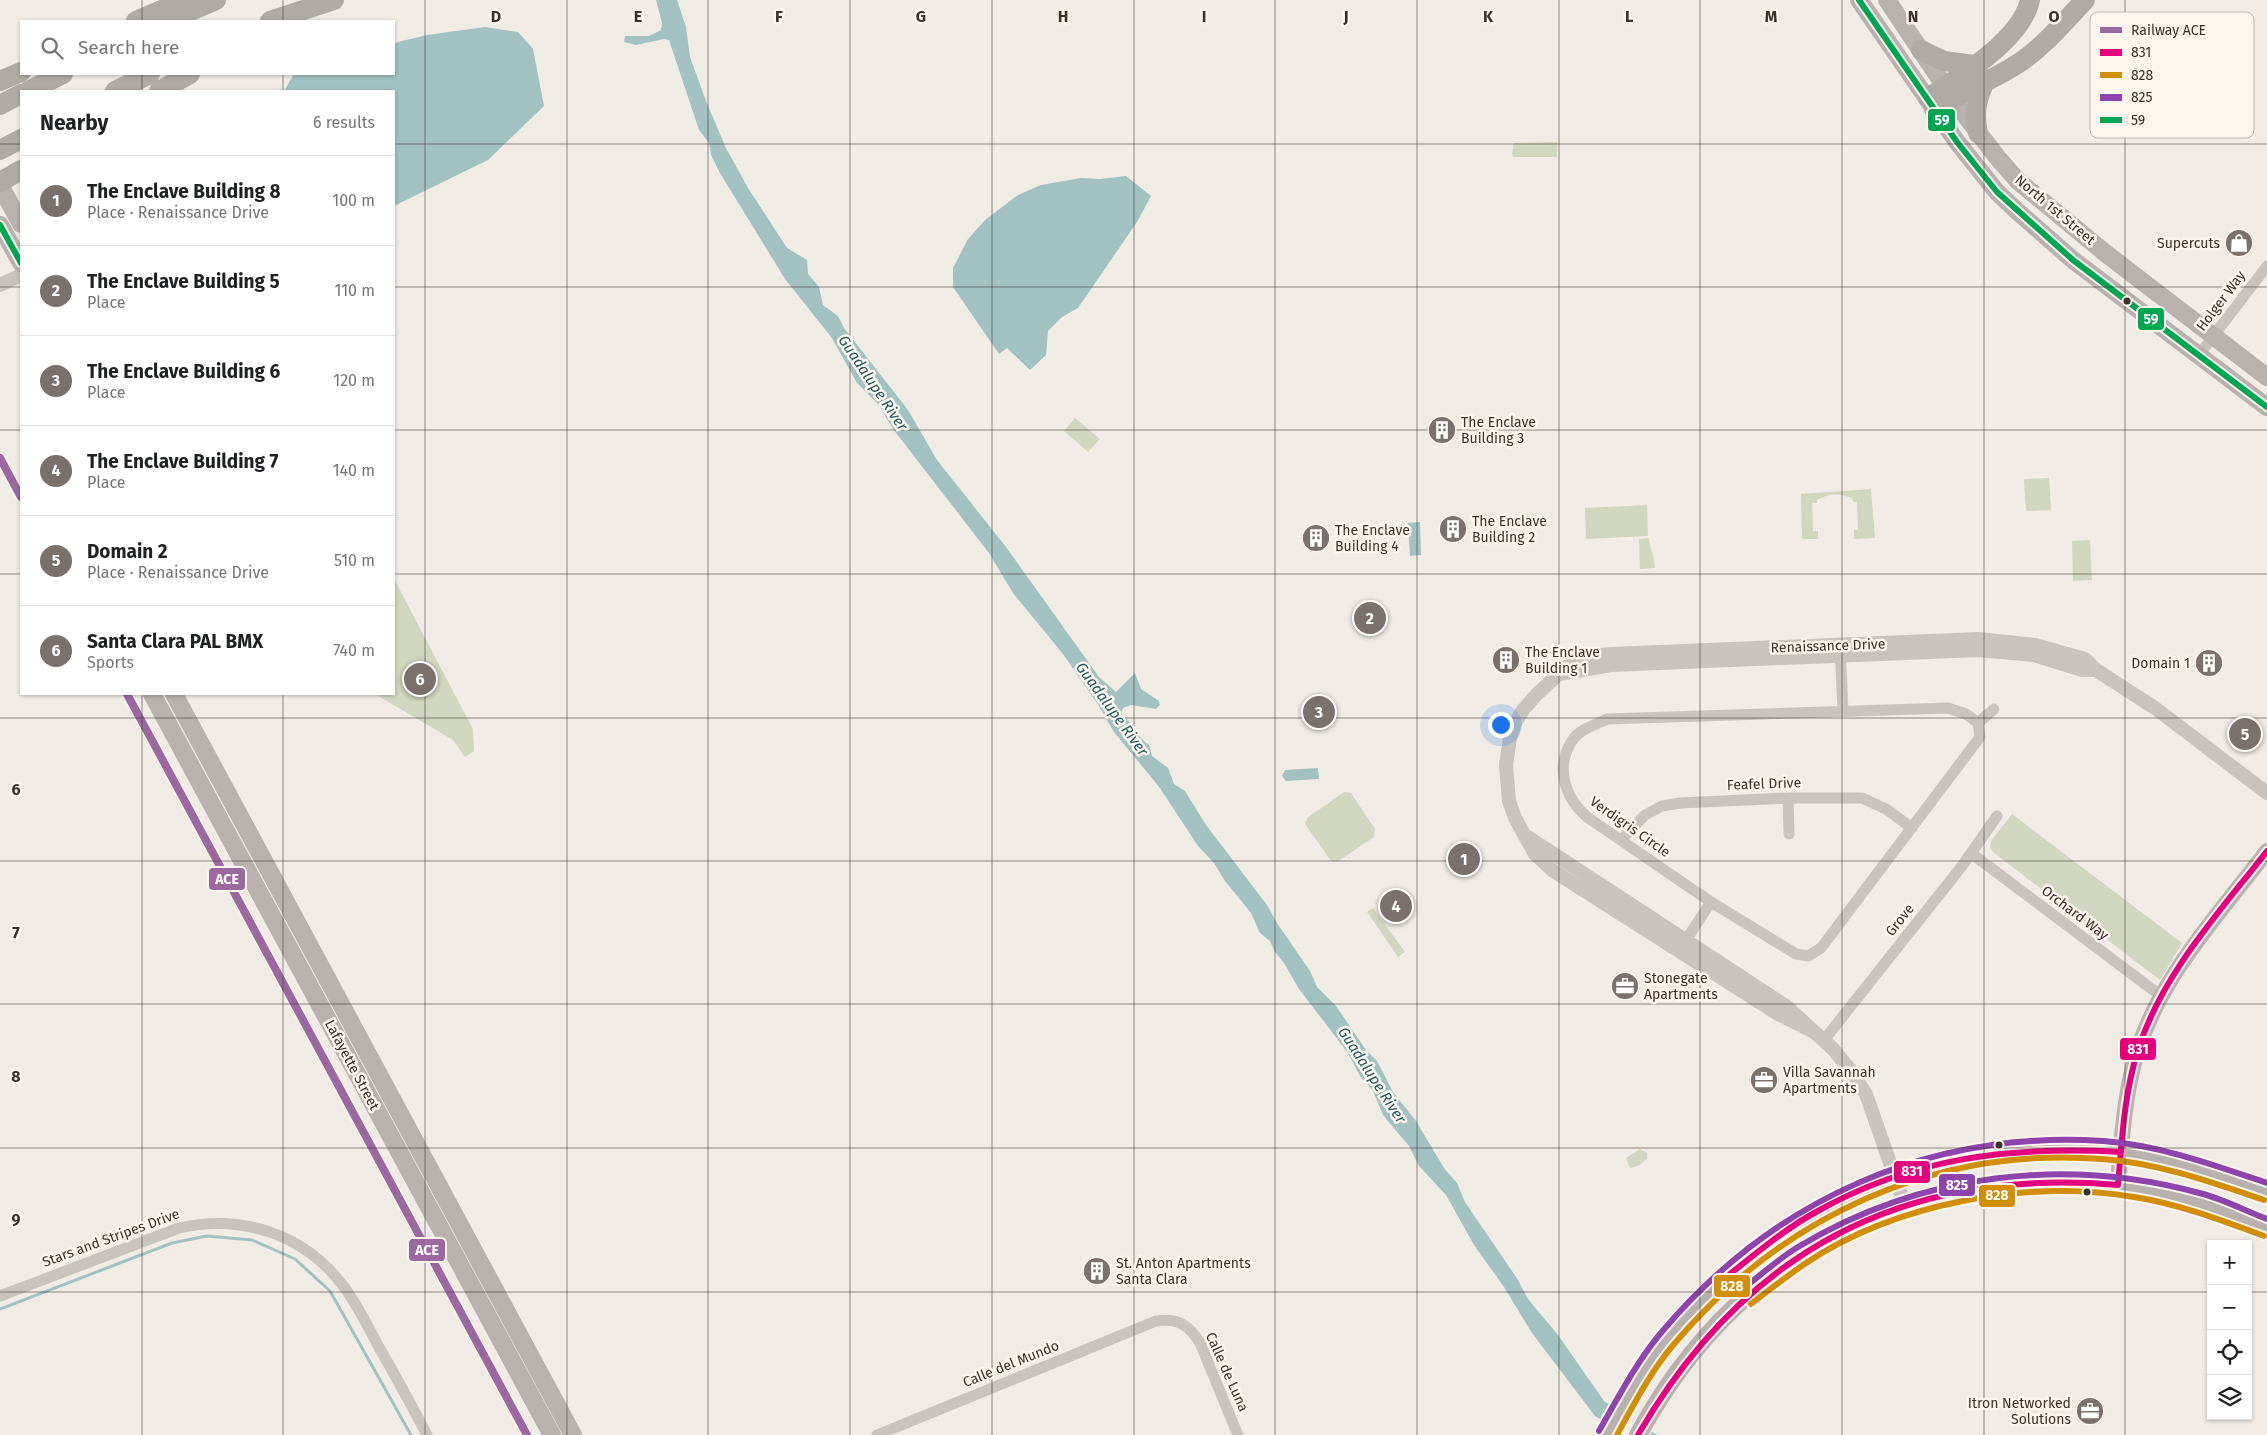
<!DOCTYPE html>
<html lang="en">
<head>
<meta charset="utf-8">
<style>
	body { margin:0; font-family:"Fira Sans",sans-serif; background:#f6f6f6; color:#202124 }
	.controls { position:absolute; right:15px; bottom:15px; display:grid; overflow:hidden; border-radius:0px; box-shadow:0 1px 4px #0004 }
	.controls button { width:45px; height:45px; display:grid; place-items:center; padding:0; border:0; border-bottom:1px solid #e0e0e0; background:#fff; color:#202124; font:25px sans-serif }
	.you { position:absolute; left:1500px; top:724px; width:18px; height:18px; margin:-12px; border:4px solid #fff; border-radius:50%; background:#1a73e8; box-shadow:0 0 0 8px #1a73e833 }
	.badge { display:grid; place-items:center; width:32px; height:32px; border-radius:50%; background:#7a716c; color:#fff; font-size:16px; font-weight:700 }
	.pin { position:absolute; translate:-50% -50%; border:2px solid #fff; box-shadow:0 1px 5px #0006 }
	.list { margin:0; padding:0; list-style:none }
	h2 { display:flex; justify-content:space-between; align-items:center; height:65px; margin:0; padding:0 20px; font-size:21px }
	h2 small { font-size:16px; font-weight:400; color:#757577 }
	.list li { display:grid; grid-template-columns:32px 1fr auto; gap:15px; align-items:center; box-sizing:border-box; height:90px; padding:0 20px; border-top:1px solid #e0e0e0 }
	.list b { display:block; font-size:19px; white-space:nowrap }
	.list p { margin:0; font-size:16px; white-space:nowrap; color:#757577 }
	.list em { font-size:16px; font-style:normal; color:#757577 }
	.icon { flex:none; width:28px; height:28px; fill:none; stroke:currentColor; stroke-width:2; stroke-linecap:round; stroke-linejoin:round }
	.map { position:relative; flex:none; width:2267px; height:1435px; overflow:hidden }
	.search { position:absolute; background:#fff; box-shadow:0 1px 4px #0004; left:20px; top:20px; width:375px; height:55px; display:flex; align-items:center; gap:12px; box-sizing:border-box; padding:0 18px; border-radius:0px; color:#757577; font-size:19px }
	.panel { position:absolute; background:#fff; box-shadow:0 1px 4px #0004; left:20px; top:90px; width:375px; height:605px; border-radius:0px }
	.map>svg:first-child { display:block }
	.green { fill:#d1d6bf }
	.water { fill:#a1c2c1 }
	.pier { fill:#f0ebe5 }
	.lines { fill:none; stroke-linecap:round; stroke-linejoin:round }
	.stream { stroke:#a1c2c1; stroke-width:3 }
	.minor { stroke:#c9c3be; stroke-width:11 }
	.tertiary { stroke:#c9c3be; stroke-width:14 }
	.secondary { stroke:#bab3ae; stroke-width:16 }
	.primary { stroke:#b8b1ad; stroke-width:18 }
	.motorway { stroke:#afaaa4; stroke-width:20 }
	.bus-1-casing { stroke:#fbf5ee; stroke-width:10 }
	.bus-2-casing { stroke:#fbf5ee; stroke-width:10 }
	.bus-3-casing { stroke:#fbf5ee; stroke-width:10 }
	.bus-4-casing { stroke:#fbf5ee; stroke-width:10 }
	.bus-1 { stroke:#e5007d; stroke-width:6 }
	.bus-2 { stroke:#d18e09; stroke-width:6 }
	.bus-3 { stroke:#8e44ad; stroke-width:6 }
	.bus-4 { stroke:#00a651; stroke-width:6 }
	.rail-1-casing { stroke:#fbf5ee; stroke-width:11 }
	.rail-1 { stroke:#9b68a0; stroke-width:8 }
	.grid { fill:none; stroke:#3b302b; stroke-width:1; stroke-opacity:0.55 }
	.bus-dot { fill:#3b302b; stroke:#fbf5ee; stroke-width:2 }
	.labels { text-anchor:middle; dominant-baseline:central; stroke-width:5; stroke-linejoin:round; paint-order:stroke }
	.street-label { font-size:14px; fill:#3b302b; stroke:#fbf5ee }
	.poi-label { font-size:14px; fill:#3b302b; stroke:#fbf5ee; text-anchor:start }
	.water-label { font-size:15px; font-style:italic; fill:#1f5a5e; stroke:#fbf5ee }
	.key { fill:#fbf5ee; stroke:#c1bab4; stroke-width:1 }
	.key-label { font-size:14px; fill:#3b302b }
	.grid-label { font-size:16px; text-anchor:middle; font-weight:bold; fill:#3b302b; stroke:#fbf5ee; stroke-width:5; stroke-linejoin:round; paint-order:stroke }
	.line-badge { stroke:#fbf5ee; stroke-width:2 }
	.badge-label { font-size:14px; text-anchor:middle; font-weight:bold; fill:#fff }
</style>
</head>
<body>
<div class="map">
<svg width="2267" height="1435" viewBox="0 0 2267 1435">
	<rect width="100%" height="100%" fill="#f0ebe5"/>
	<path class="green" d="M1557 142V157H1513L1512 154 1514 143Z
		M1075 418 1100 439 1088 452 1064 431Z
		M2049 478 2051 510 2026 511 2024 479Z
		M1871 489 1875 538 1854 539V530H1858L1857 502H1853L1852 498C1838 493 1830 493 1817 500V503H1812L1813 531H1818V539H1802L1801 494Z
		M1647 505 1648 536 1586 539 1585 508Z
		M1649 538C1650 550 1654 554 1655 568L1640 569 1639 539Z
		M2090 540 2092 580 2073 581 2072 541Z
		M394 579 473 729 474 751 465 757 453 740 375 694H394Z
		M1344 792 1351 793 1375 829 1374 837 1337 862 1331 861 1305 824 1307 818Z
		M2012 814 2182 943 2160 980 1993 852 1990 847 1991 841Z
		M1373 908 1405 952 1398 957 1367 912Z
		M1640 1149 1647 1153V1159L1640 1165 1630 1168 1626 1158Z"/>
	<path class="water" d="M656 0H677L686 27 690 57 706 101 726 148 748 188 787 248 807 260 808 274 819 287 823 305 838 316 844 328 908 410 937 460 1006 547 1099 677 1116 692 1135 673 1141 689 1159 701 1160 705 1156 709 1131 705 1123 708 1121 713C1133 724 1136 736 1149 745L1152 756 1168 768 1174 784 1185 791 1206 825 1267 905 1277 923 1310 971 1317 987 1336 1006 1366 1050 1377 1061 1393 1092 1416 1121 1444 1168 1457 1183 1465 1202 1518 1280 1528 1299 1558 1335 1604 1401 1657 1435H1627L1595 1416 1532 1333 1504 1287 1474 1245 1446 1195 1419 1166 1409 1146 1383 1115 1373 1091 1360 1076 1348 1053 1299 989 1284 963 1275 952 1270 941 1260 933 1251 913 1225 881 1214 863 1198 846 1160 788 1114 732 1097 703 1063 654 1013 593 989 553 893 429 879 405 857 383 832 338 785 279 720 173 711 155 709 143 699 130 669 40 664 39 636 45 624 42 625 36H649L661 30 662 23Z
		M485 27 518 32 533 49 544 106 488 160 394 206V91H284L294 74H394V43L427 35Z
		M1126 176 1151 196 1137 222 1078 308 1062 317 1048 331 1046 355 1030 370 1007 348 999 354 953 287V268L968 239 985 220 1018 195 1041 185 1081 178 1100 179Z
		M1420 522 1421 555 1410 556 1408 523Z
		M1318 768 1319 779 1286 781 1282 776 1285 770Z"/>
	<path class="pier" d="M1612 1404 1653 1430 1650 1435H1622L1601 1422Z"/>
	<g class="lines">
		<path class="stream" d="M0 1309 172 1243 207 1236 252 1240 295 1259 330 1291 411 1435"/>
		<path class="minor" d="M2199 355 2267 266
			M1840 647 1843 710
			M1948 708 1966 714 1978 723 1980 737 1821 948 1808 956 1796 954 1711 902 1587 817C1564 797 1554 765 1574 738 1581 729 1597 724 1607 719Z
			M1978 723 1994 709
			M1788 798 1789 834
			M1622 839 1645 815 1662 806 1680 803 1788 798H1862L1886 809 1912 828
			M1971 853 2161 996
			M1682 946 1711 902
			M1824 1040 1962 866 1997 816
			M0 1296 179 1228C240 1214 302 1233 341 1283 357 1303 368 1327 380 1349 396 1377 412 1406 427 1435
			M877 1435 1156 1321C1178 1318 1189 1325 1200 1343L1238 1435"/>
		<path class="tertiary" d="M0 285 21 275
			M1559 674 1611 665 1978 650 2034 655 2082 670H2096
			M1528 837 1786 1006 1833 1049 1851 1071 1866 1094 1905 1206
			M1816 1033 1778 1014 1552 870 1535 854 1515 818 1509 801 1506 765 1510 738 1515 723 1523 710 1537 694 1572 662 1594 656 1611 654 1978 639 2035 645 2085 659 2096 670 2155 708 2267 793"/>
		<path class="secondary" d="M2118 1185C2122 1139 2124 1093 2138 1049 2163 973 2220 913 2267 851"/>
		<path class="primary" d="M1859 0 1957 142 1997 192 2017 211 2073 260 2267 407
			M1887 0 1958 106 1997 157 2018 181 2104 252 2267 377
			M0 185 21 224
			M0 225 21 263
			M152 694 552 1435
			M174 694 573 1435
			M1607 1435C1625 1402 1644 1369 1667 1339 1816 1156 2051 1099 2267 1192
			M1638 1435C1668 1380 1707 1329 1755 1289 1896 1171 2103 1151 2267 1228"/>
		<path class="motorway" d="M172 19 216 0
			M136 21 185 0
			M270 21 334 0
			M1921 50 1944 61 1974 65
			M0 81 21 72
			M28 91 63 74
			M115 91 150 74
			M159 91 190 74
			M1928 98C1960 77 2022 39 2030 0
			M0 105 21 94
			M1934 109C1963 91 1994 80 2022 61 2046 44 2065 21 2085 0
			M1978 133C1974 114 1976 100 1985 82
			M0 150 21 139
			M0 182 21 170"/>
		<defs>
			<path id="bus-1" d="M1730 1274C1758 1252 1785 1229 1816 1212 1913 1157 2012 1146 2121 1152
				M1638 1435C1745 1250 1906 1167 2118 1185 2122 1140 2124 1094 2138 1050 2162 974 2219 913 2267 851"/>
			<path id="bus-2" d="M1751 1304C1769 1290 1787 1276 1806 1263 1896 1203 2027 1179 2134 1197 2179 1204 2221 1220 2264 1236
				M1617 1435C1634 1404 1651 1371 1674 1344 1782 1217 1933 1146 2102 1159 2158 1163 2211 1182 2264 1200"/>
			<path id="bus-3" d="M1741 1290C1760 1276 1778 1259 1798 1247 1921 1173 2066 1156 2203 1194 2225 1200 2246 1211 2267 1219
				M1599 1431C1618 1398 1636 1363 1660 1334 1772 1200 1928 1130 2103 1141 2159 1145 2214 1165 2267 1183"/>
			<path id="bus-4" d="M1859 0 1957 142 1997 192 2073 260 2267 407
				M0 225 21 263"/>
		</defs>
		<use href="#bus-1" class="bus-1-casing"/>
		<use href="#bus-2" class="bus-2-casing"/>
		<use href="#bus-3" class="bus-3-casing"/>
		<use href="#bus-4" class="bus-4-casing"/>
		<use href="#bus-1" class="bus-1"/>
		<use href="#bus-2" class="bus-2"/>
		<use href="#bus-3" class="bus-3"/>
		<use href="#bus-4" class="bus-4"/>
		<defs>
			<path id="rail-1" d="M0 458 21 497
				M127 694 527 1435"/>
		</defs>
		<use href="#rail-1" class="rail-1-casing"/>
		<use href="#rail-1" class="rail-1"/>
	</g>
	<path class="grid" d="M142 0V21M283 0V21M425 0V1435M567 0V1435M708 0V1435M850 0V1435M992 0V1435M1134 0V1435M1275 0V1435M1417 0V1435M1559 0V1435M1700 0V1435M1842 0V1435M1984 0V1435M2125 0V1435M142 74V91M283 74V91M0 144H21M394 144H2267M0 287H21M394 287H2267M0 430H21M394 430H2267M0 574H21M394 574H2267M142 694V1435M283 694V1435M0 718H2267M0 861H2267M0 1004H2267M0 1148H2267M0 1292H2211M2248 1292H2267"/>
	<defs>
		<symbol id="shop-disc" viewBox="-11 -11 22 22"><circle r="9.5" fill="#7a716c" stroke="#fbf5ee"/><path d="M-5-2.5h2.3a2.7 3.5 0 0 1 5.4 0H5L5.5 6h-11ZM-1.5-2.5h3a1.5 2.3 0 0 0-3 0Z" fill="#fff"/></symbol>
		<symbol id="building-disc" viewBox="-11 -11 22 22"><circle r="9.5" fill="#7a716c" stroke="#fbf5ee"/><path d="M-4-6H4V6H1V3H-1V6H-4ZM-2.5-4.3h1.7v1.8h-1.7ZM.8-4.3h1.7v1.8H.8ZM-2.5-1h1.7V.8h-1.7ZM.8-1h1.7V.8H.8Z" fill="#fff"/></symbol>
		<symbol id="office-disc" viewBox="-11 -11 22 22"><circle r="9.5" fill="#7a716c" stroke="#fbf5ee"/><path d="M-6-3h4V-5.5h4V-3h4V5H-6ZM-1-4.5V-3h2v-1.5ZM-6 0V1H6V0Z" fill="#fff"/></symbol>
	</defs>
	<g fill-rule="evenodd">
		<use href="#shop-disc" x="2223" y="227" width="32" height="32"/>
		<use href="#building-disc" x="1426" y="414" width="32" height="32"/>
		<use href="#building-disc" x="1437" y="513" width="32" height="32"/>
		<use href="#building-disc" x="1300" y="522" width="32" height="32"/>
		<use href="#building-disc" x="1490" y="644" width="32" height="32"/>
		<use href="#building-disc" x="2193" y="647" width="32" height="32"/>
		<use href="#office-disc" x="1609" y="970" width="32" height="32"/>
		<use href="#office-disc" x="1748" y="1064" width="32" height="32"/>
		<use href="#building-disc" x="1081" y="1255" width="32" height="32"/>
		<use href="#office-disc" x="2074" y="1395" width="32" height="32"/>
	</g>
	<g class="bus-dot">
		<circle cx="2127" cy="301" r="4.5"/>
		<circle cx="1999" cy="1145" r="4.5"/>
		<circle cx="2087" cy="1192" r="4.5"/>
	</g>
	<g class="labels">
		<g class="street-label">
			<text transform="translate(2055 210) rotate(40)">North 1st Street</text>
			<text transform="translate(2221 301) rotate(-53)">Holger Way</text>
			<text transform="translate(1828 646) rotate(-2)">Renaissance Drive</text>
			<text transform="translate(1764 784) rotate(-2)">Feafel Drive</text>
			<text transform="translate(1630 827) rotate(35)">Verdigris Circle</text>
			<text transform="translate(2075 913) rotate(37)">Orchard Way</text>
			<text transform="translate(1900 920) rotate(-52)">Grove</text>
			<text transform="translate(352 1065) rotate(62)">Lafayette Street</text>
			<text transform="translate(111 1238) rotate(-20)">Stars and Stripes Drive</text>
			<text transform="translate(1011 1364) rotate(-22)">Calle del Mundo</text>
			<text transform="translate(1227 1372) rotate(66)">Calle de Luna</text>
		</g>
		<g class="poi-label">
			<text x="2220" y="243" text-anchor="end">Supercuts</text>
			<text x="1461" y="422">The Enclave<tspan x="1461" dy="16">Building 3</tspan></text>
			<text x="1472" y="521">The Enclave<tspan x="1472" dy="16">Building 2</tspan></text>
			<text x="1335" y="530">The Enclave<tspan x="1335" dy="16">Building 4</tspan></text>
			<text x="1525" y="652">The Enclave<tspan x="1525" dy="16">Building 1</tspan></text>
			<text x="2190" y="663" text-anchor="end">Domain 1</text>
			<text x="1644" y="978">Stonegate<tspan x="1644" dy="16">Apartments</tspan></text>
			<text x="1783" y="1072">Villa Savannah<tspan x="1783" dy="16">Apartments</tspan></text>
			<text x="1116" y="1263">St. Anton Apartments<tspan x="1116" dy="16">Santa Clara</tspan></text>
			<text x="2071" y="1403" text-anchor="end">Itron Networked<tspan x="2071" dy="16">Solutions</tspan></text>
		</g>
		<g class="water-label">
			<text transform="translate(873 383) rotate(56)">Guadalupe River</text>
			<text transform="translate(1112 709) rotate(54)">Guadalupe River</text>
			<text transform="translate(1372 1075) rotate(57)">Guadalupe River</text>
		</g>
	</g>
	<rect x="2090" y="12" width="164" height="126" rx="8" class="key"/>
	<rect x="2100" y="27" width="22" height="6" fill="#9b68a0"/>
	<rect x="2100" y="49" width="22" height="7" fill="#e5007d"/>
	<rect x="2100" y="72" width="22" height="6" fill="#d18e09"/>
	<rect x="2100" y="94" width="22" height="7" fill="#8e44ad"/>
	<rect x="2100" y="117" width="22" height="6" fill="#00a651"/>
	<g class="key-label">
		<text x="2131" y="35">Railway ACE</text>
		<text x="2131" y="57">831</text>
		<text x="2131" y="80">828</text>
		<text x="2131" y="102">825</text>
		<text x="2131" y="125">59</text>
	</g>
	<g class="grid-label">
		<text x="496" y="22">D</text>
		<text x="638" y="22">E</text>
		<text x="779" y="22">F</text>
		<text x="921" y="22">G</text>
		<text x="1063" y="22">H</text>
		<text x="1204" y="22">I</text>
		<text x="1346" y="22">J</text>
		<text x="1488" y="22">K</text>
		<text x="1629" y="22">L</text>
		<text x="1771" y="22">M</text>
		<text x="1913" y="22">N</text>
		<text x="2054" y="22">O</text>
		<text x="16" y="795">6</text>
		<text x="16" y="938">7</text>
		<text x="16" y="1082">8</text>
		<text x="16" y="1225">9</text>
	</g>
	<g class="line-badge">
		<rect x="1927" y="108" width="29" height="24" rx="5" fill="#00a651"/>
		<rect x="2137" y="307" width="28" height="24" rx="5" fill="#00a651"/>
		<rect x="208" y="867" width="38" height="24" rx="5" fill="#9b68a0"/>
		<rect x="2119" y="1037" width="38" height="24" rx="5" fill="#e5007d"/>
		<rect x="1893" y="1160" width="38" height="24" rx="5" fill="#e5007d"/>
		<rect x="1938" y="1173" width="38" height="24" rx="5" fill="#8e44ad"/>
		<rect x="1978" y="1184" width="38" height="24" rx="5" fill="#d18e09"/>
		<rect x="408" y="1238" width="38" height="24" rx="5" fill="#9b68a0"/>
		<rect x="1713" y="1274" width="38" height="24" rx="5" fill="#d18e09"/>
	</g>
	<g class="badge-label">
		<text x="1942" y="125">59</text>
		<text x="2151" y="324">59</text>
		<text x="227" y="884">ACE</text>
		<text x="2138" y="1054">831</text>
		<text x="1912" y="1176">831</text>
		<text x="1957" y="1190">825</text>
		<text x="1997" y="1200">828</text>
		<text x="427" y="1255">ACE</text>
		<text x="1732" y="1291">828</text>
	</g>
</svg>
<div class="controls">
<button>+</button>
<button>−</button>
<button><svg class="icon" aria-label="locate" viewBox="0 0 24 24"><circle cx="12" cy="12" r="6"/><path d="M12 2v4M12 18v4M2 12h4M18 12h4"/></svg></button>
<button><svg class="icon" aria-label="layers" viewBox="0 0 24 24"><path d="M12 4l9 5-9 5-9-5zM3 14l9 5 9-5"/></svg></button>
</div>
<div class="you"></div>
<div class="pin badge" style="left:1464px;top:859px">1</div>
<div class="pin badge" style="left:1370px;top:618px">2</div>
<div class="pin badge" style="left:1319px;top:712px">3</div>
<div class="pin badge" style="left:1396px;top:906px">4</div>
<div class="pin badge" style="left:2245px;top:734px">5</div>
<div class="pin badge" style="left:420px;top:679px">6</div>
<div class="search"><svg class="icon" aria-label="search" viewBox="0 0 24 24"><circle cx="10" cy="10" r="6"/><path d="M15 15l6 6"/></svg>Search here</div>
<section class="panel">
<h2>Nearby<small>6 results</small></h2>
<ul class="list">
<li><span class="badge">1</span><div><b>The Enclave Building 8</b><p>Place · Renaissance Drive</p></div><em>100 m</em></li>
<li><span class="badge">2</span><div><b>The Enclave Building 5</b><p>Place</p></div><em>110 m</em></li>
<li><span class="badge">3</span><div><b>The Enclave Building 6</b><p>Place</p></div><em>120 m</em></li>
<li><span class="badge">4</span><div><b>The Enclave Building 7</b><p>Place</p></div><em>140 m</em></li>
<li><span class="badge">5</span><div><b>Domain 2</b><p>Place · Renaissance Drive</p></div><em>510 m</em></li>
<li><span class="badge">6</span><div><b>Santa Clara PAL BMX</b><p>Sports</p></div><em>740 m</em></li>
</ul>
</section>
</div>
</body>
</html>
